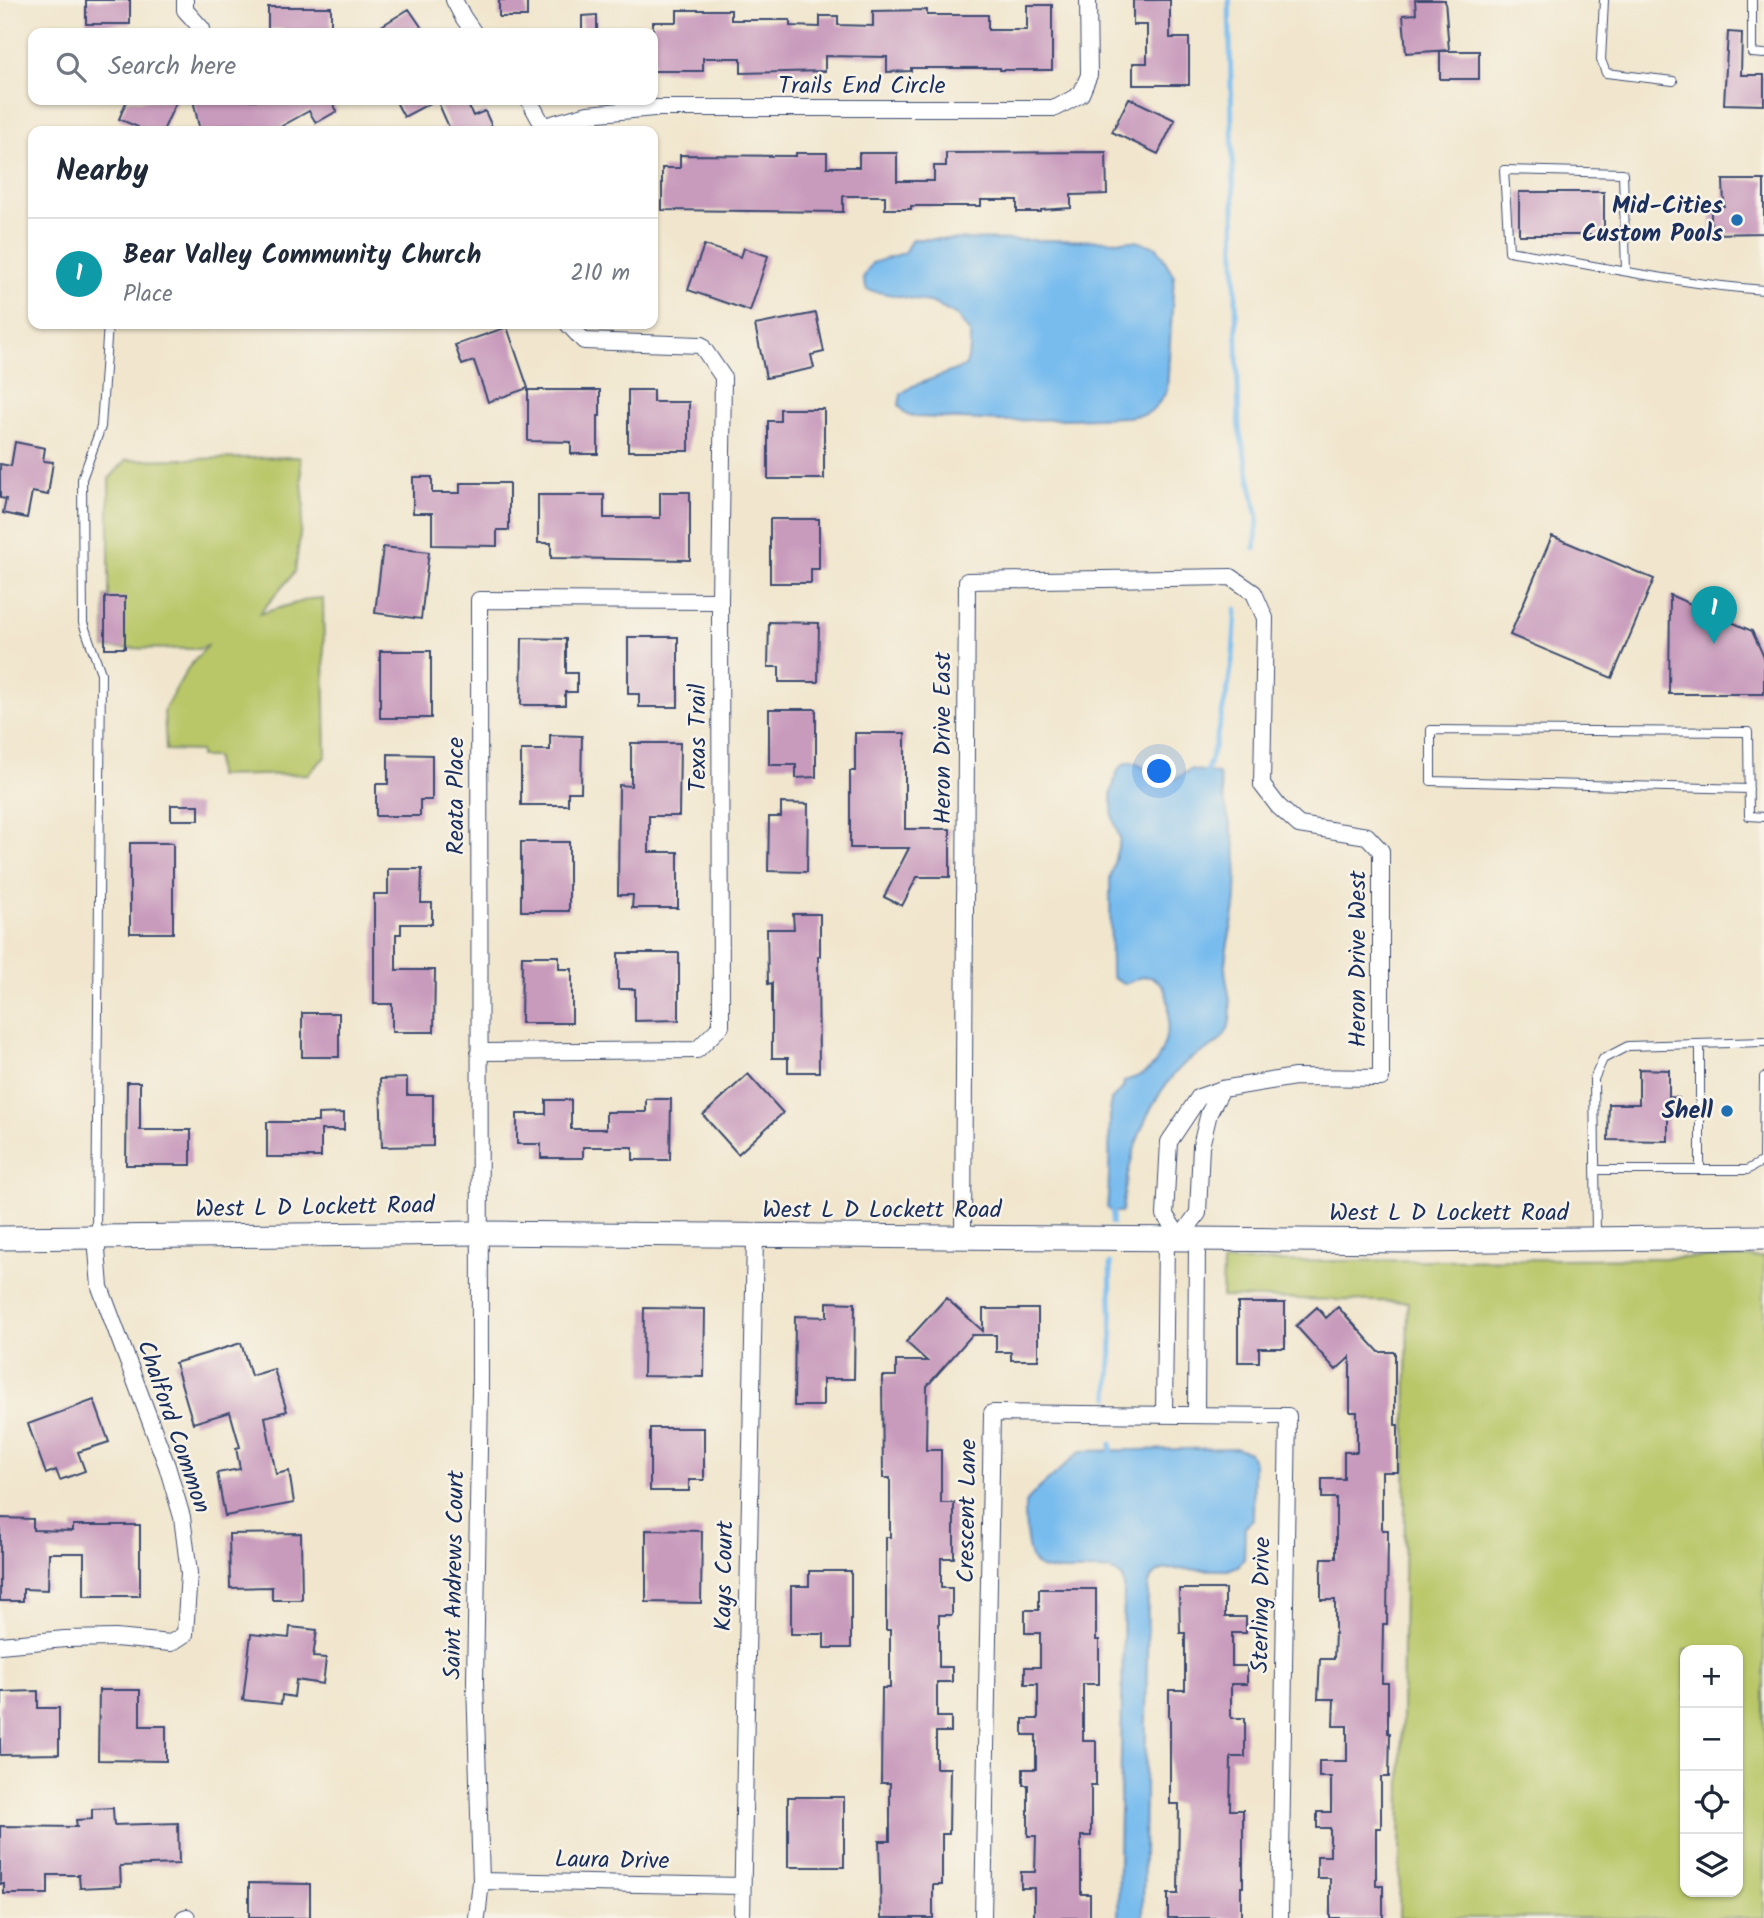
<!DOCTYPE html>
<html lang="en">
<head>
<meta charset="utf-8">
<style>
	body { margin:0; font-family:Kalam,sans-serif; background:#f2f2f3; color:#1f2937 }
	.controls { position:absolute; right:21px; bottom:21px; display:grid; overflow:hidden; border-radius:14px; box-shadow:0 2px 5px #0004 }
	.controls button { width:63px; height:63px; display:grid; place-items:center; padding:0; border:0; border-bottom:2px solid #e0e1e3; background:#fff; color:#1f2937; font:35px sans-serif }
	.you { position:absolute; left:1160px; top:772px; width:24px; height:24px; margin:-18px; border:5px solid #fff; border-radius:50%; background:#1a73e8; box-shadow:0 0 0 10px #1a73e833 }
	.badge { display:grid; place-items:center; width:46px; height:46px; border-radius:50%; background:#d93025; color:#fff; font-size:23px; font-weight:700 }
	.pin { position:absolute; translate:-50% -58px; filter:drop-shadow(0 2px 4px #0008) }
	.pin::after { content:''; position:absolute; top:37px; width:24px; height:21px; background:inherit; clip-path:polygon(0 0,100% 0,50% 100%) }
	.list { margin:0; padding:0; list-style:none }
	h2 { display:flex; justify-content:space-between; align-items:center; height:91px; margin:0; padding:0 28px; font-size:30px }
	h2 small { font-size:23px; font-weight:400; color:#747a83 }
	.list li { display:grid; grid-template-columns:46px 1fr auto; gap:21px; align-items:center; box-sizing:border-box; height:112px; padding:0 28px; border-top:2px solid #e0e1e3 }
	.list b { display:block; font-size:26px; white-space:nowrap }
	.list p { margin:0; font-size:23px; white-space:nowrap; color:#747a83 }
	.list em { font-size:23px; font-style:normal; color:#747a83 }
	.icon { flex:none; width:38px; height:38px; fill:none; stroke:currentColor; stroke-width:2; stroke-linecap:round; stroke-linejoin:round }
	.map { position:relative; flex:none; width:1764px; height:1918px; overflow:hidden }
	.search { position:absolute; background:#fff; box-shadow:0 2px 5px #0004; left:28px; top:28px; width:630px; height:77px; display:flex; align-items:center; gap:18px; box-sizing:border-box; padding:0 24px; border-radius:14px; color:#747a83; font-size:26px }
	.panel { position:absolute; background:#fff; box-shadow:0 2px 5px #0004; left:28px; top:126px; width:630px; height:203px; border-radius:14px }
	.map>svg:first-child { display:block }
	.green { fill:#b9c769; stroke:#6a7b64; stroke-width:2; fill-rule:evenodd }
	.water { fill:#78bcee; stroke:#4a76a6; stroke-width:2 }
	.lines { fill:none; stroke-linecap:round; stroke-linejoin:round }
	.stream { stroke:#78bcee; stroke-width:5 }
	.building { fill:#c89abc }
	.lane-casing { stroke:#3b4a6f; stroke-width:10 }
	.street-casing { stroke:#3b4a6f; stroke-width:18 }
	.secondary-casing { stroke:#3b4a6f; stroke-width:25 }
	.lane { stroke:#fff; stroke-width:8 }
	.street { stroke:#fff; stroke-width:16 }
	.secondary { stroke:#fff; stroke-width:23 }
	.poi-dot { fill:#1f6fb2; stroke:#f7f3e8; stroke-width:2.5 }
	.labels { text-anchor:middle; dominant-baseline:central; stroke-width:5; stroke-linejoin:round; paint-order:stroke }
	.street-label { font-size:24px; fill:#1b2f5e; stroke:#f7f3e8 }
	.poi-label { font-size:24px; font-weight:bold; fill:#1b2f5e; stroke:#f7f3e8; text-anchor:end }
</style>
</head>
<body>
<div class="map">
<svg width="1764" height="1918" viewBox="0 0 1764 1918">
	<rect width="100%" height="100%" fill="#f7f3e8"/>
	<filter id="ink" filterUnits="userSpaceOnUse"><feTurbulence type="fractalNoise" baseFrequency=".0143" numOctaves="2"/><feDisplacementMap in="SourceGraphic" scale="14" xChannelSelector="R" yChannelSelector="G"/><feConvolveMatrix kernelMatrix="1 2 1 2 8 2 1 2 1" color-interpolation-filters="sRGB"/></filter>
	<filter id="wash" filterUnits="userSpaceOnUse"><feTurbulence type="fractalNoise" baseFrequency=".00686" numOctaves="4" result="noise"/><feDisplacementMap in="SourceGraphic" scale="28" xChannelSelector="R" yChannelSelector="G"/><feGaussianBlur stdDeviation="1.57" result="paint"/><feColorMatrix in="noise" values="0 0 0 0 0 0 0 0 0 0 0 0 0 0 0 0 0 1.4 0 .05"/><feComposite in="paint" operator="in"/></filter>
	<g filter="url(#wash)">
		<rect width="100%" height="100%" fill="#f1e6cd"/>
		<path class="green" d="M300 457 304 504 295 572 259 614 310 599 323 598 326 756 308 774 217 776 216 757H200V751L166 750 164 710 188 668 207 646 198 649 105 648V597L109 596V479L126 460Z
			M1764 1257V1918H1399L1408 1302 1222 1297 1223 1262ZM1738 1650V1892H1685V1650Z"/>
		<path class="water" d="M912 239 1136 241 1157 247 1174 276 1167 391 1155 408 1146 414 1127 417 1003 421 918 417 906 414 899 405 901 394 913 386 966 366 970 348V333L957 316 933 303 867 290 863 278 872 263 904 253Z
			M1131 762C1154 769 1168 792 1190 769L1219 774C1222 797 1229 818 1234 841 1237 858 1237 878 1236 894 1236 919 1225 943 1225 968 1226 989 1238 1016 1224 1036 1215 1049 1197 1053 1185 1063 1144 1102 1128 1157 1122 1212H1112L1107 1208C1111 1172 1108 1136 1111 1100L1123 1088 1124 1081C1136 1077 1145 1075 1153 1066 1168 1050 1181 985 1150 977 1139 975 1133 982 1124 984L1113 978 1111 972 1110 879 1120 839 1113 818 1111 793 1118 770 1124 764Z
			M1236 1448 1248 1451 1254 1462 1253 1519 1245 1527 1244 1559 1238 1566 1228 1570 1166 1569C1152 1573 1149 1578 1148 1592L1143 1918H1118L1124 1588 1122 1577C1114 1570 1107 1570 1097 1570 1083 1570 1048 1574 1037 1566 1025 1558 1025 1518 1025 1503L1032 1495 1081 1451Z"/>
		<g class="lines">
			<path class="stream" d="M1229 0 1239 428 1258 518 1255 548
				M1205 777 1214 748 1228 687 1233 656 1236 609
				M1112 1223 1113 1208
				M1109 1397 1112 1342 1110 1263
				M1111 1456V1444"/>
		</g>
		<g id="blocks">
			<path class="building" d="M86 0H130V24H86Z
				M499 0H527V17H499Z
				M1133 0H1170V38H1189V85H1133V63H1147V25H1133Z
				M1415 0H1445L1449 50 1406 53 1403 15 1416 14Z
				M1027 5H1052V70H1000V68H911V71L887 72V57L825 56V71L741 73V58H703V71H653V22H677V10H731V20H790V26L820 27V16H838V25L873 26V11L927 10V15H988V30H1027Z
				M268 7H331V33H283V29H268Z
				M409 9 422 28 413 33H370Z
				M597 15V33H582V16Z
				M1728 32 1742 33 1741 75H1764V105L1724 104Z
				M1440 51H1479V79H1440Z
				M1129 98 1175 120 1158 154 1112 132Z
				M127 100H177L163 131H137L138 127 119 119Z
				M193 100H331L337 111 316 123 309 111 282 126 285 131H200Z
				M395 100H436L404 117Z
				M437 100H466L473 116 485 111 494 131H439L449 127Z
				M1106 152 1107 194 1071 195V208L1041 210V212H1017V200H981V206H911V209H885V196H843V212L662 210V168H680V155L796 156V153H827V167H859V153H897V181H934V166H946V153Z
				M1723 180H1764V233L1711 234V206H1724Z
				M1519 192H1604V235H1519Z
				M704 245 741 257 744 248 768 256 750 311 688 290Z
				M816 313 824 352 811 355 814 368 766 378 755 325Z
				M507 327 528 388 488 402 474 361 462 365 455 345Z
				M528 390H600V416H598V454H571V442L528 441Z
				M628 390H653V402H689V451H628Z
				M780 409H824V479H768V421H780Z
				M15 442 45 448 43 461 53 462 48 495 32 492 27 518 3 513 6 499 0 498V464L11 466Z
				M413 477H432V493H460V483H509V530H497V546L432 545V513H413Z
				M660 492H690V560L551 558V543H538V495H604V518H660Z
				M770 519H819V569H811V583H770Z
				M1552 536 1654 579 1612 678 1510 635Z
				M383 547 429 552 421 619 375 613Z
				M1670 595 1752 631 1764 657V694H1669Z
				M105 597H125V648H105Z
				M769 622 819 623 818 682H779V667H768Z
				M628 637H678V707H639V694H628Z
				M522 638 566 639V673H577V692H565V705H521Z
				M380 651H431V718H380Z
				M769 709H816V777L796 778V765H769Z
				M855 733H905V829H950V877H917L902 906 884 897 909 848H850V771H855Z
				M550 735 582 736 581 792H568V805H521V750H550Z
				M631 743H680L679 816H649V852H678V908H632L633 895H618L619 785 631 786Z
				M388 754 432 755V800H420V816H376V784H388Z
				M781 803 808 804 807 872 768 871 769 817H781Z
				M171 805H199V820H171Z
				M521 842H569V911H521Z
				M130 843H173V933H130Z
				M388 869H422L421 903H432V924H401V934H396V970H435L434 1032H392V1004H374V894H388Z
				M793 914H820V956H818L819 1072H788V1058H772V983L768 984 767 929H794Z
				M618 953H679V1020L635 1021V989H618Z
				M522 956H559V969H572V1023H521Z
				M302 1013H339V1057H302Z
				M1639 1069 1669 1070V1097L1679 1098V1113H1668V1141L1608 1140 1609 1104H1639Z
				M748 1074 783 1113 738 1154 703 1115Z
				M407 1078V1095H433V1146L382 1147 380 1079Z
				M127 1082H140V1130H191V1165H126Z
				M646 1099H671L670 1160H633V1147H583V1158H541V1144H517V1114H546V1100H571V1129H606V1112H646Z
				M344 1113V1130H321V1157H267V1122H318V1114Z
				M946 1298 983 1331V1309H1038V1360H1011V1352H996V1335H972L927 1386 926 1450H941V1503H954V1558H941V1588H952V1615H939V1667H952V1682H937V1717H951V1732H936V1768H950L949 1834H942V1885H933V1918H881L879 1841H890V1783H881L882 1688H890V1630H886V1537H890V1478H883L882 1376H896V1361H927L906 1342Z
				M827 1302 855 1303 854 1379H823V1406H794L795 1316 827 1317Z
				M1238 1303H1285V1348H1259V1362H1238Z
				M1317 1307 1326 1318 1338 1307 1379 1352H1395V1425H1398V1472H1382V1530H1388L1387 1624H1383L1382 1683H1388V1733H1390L1389 1777H1381V1828H1376V1886H1383V1918H1330V1878H1317V1856H1330V1828H1317V1812H1331V1777H1319V1761H1347V1726H1333L1334 1699H1318L1320 1659H1334L1335 1631V1600H1321V1573L1322 1558H1336V1498H1322V1479H1344V1452H1357V1412H1350V1357L1336 1370 1296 1326Z
				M644 1308 705 1309 704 1377 643 1376Z
				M241 1343 251 1376 274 1369 287 1411 265 1417 276 1474 289 1471 294 1503 225 1516 217 1473 240 1469 236 1448 240 1447 230 1412 193 1423 175 1363Z
				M94 1400 109 1442 78 1452 85 1471 60 1480 56 1470 46 1474 28 1424Z
				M650 1428H704V1480H689V1491H650Z
				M0 1518 33 1519V1530L73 1531V1525H140V1596H84V1553H49L48 1590 23 1589V1601H0Z
				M646 1530 702 1531 701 1603 646 1602Z
				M301 1533 302 1600H272V1587L230 1588 229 1534Z
				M809 1571H851V1648H824V1634H791V1586H809Z
				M1039 1589H1096V1640H1099V1684H1083V1741H1096V1785H1091V1836H1081V1894H1090V1918H1034V1888H1021V1872H1035L1036 1836H1028V1785H1023V1769H1036V1735H1023V1719H1038V1684H1025V1667H1040V1633H1025V1610H1039Z
				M1179 1589H1225V1617H1246V1633H1232V1666H1247V1684H1231V1718H1245V1757H1231L1230 1810H1243V1887H1241V1918H1168V1894H1178L1179 1804H1170V1717H1169V1690H1185V1633H1180Z
				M290 1627 317 1630 313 1657 326 1658 323 1684 296 1680 294 1697 282 1695 281 1704 243 1700 251 1634 289 1638Z
				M99 1690H140V1726H166V1761L98 1760Z
				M38 1691V1708H59V1754L0 1755V1705H2V1692Z
				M788 1797H844V1867H788Z
				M113 1808 114 1825 178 1823 179 1864 120 1866 121 1886 80 1888 79 1875H48V1894H4V1884H0V1826L77 1827 76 1820 92 1819V1809Z
				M249 1883 310 1884V1918H249Z"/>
		</g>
	</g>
	<g filter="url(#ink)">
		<use href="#blocks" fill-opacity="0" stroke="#3b4a6f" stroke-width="2"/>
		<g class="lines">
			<defs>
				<path id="lane" d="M1604 0 1601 60 1606 73 1673 81
					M1752 0V53L1764 54
					M1626 271 1623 173 1504 170 1509 251C1593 265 1679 284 1764 290
					M1749 789 1431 781V730L1748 732 1749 816 1764 817
					M1700 1044V1170
					M1595 1170H1747L1763 1161 1764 1077
					M96 1234 101 673 83 623 82 479 101 427 108 324
					M1596 1236 1594 1079 1603 1059 1628 1046 1764 1042"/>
				<path id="street" d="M185 0V10L202 29
					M454 0 463 17 474 33
					M529 100 546 131
					M545 126 588 114 654 108H1056L1081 94 1089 75 1088 0
					M479 1052 697 1050 721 1026 720 601 723 377 701 345 584 341 568 324
					M963 1236 967 581 1231 577 1254 593 1265 618 1262 785 1278 806 1299 825 1367 836 1381 851V1078L1295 1077 1222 1089 1199 1097 1169 1142 1165 1215 1180 1238 1198 1213 1201 1146 1209 1113 1222 1089
					M1164 1415 1166 1238
					M1196 1415 1197 1238
					M0 1645 65 1639 115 1638 171 1643 185 1634 189 1573 182 1517 167 1466 100 1287 96 1237
					M481 1881 742 1886
					M184 1918 187 1917
					M477 1918 481 1881 475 1681 480 1390 479 600 720 601
					M742 1918 755 1236
					M983 1918 992 1413 1288 1416 1280 1918"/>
				<path id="secondary" d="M0 1238 479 1233 1412 1241 1764 1237"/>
			</defs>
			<use href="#lane" class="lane-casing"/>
			<use href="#street" class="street-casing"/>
			<use href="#secondary" class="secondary-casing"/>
			<use href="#lane" class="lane"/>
			<use href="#street" class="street"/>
			<use href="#secondary" class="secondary"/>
		</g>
	</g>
	<g class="poi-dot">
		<circle cx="1737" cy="220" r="7"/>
		<circle cx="1727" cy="1111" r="7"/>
	</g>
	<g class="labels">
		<g class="street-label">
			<text x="862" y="86">Trails End Circle</text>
			<text transform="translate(698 738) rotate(-90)">Texas Trail</text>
			<text transform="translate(943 738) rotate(-90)">Heron Drive East</text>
			<text transform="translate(456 796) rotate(-90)">Reata Place</text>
			<text transform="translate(1358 959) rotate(-90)">Heron Drive West</text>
			<text transform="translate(315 1208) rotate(-1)">West L D Lockett Road</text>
			<text x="882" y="1210">West L D Lockett Road</text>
			<text x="1449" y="1213">West L D Lockett Road</text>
			<text transform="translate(173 1427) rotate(71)">Chalford Common</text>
			<text transform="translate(968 1511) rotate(-89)">Crescent Lane</text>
			<text transform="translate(455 1575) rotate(-89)">Saint Andrews Court</text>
			<text transform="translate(725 1576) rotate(-89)">Kays Court</text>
			<text transform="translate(1262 1605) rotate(-89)">Sterling Drive</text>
			<text transform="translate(612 1861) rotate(1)">Laura Drive</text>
		</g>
		<g class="poi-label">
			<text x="1723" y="206">Mid-Cities<tspan x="1723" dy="28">Custom Pools</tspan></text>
			<text x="1713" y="1111">Shell</text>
		</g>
	</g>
</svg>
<div class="controls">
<button>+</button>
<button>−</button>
<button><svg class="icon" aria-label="locate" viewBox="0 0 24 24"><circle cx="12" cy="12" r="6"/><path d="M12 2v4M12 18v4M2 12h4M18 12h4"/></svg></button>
<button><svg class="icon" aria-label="layers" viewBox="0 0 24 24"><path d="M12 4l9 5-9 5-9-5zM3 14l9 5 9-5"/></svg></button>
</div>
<div class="you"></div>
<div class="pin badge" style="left:1714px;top:644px;background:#0f9aa8">1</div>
<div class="search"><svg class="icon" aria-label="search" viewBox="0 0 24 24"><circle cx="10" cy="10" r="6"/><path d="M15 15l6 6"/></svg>Search here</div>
<section class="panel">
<h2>Nearby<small></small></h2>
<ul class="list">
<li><span class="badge" style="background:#0f9aa8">1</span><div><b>Bear Valley Community Church</b><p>Place</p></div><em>210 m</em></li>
</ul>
</section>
</div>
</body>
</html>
